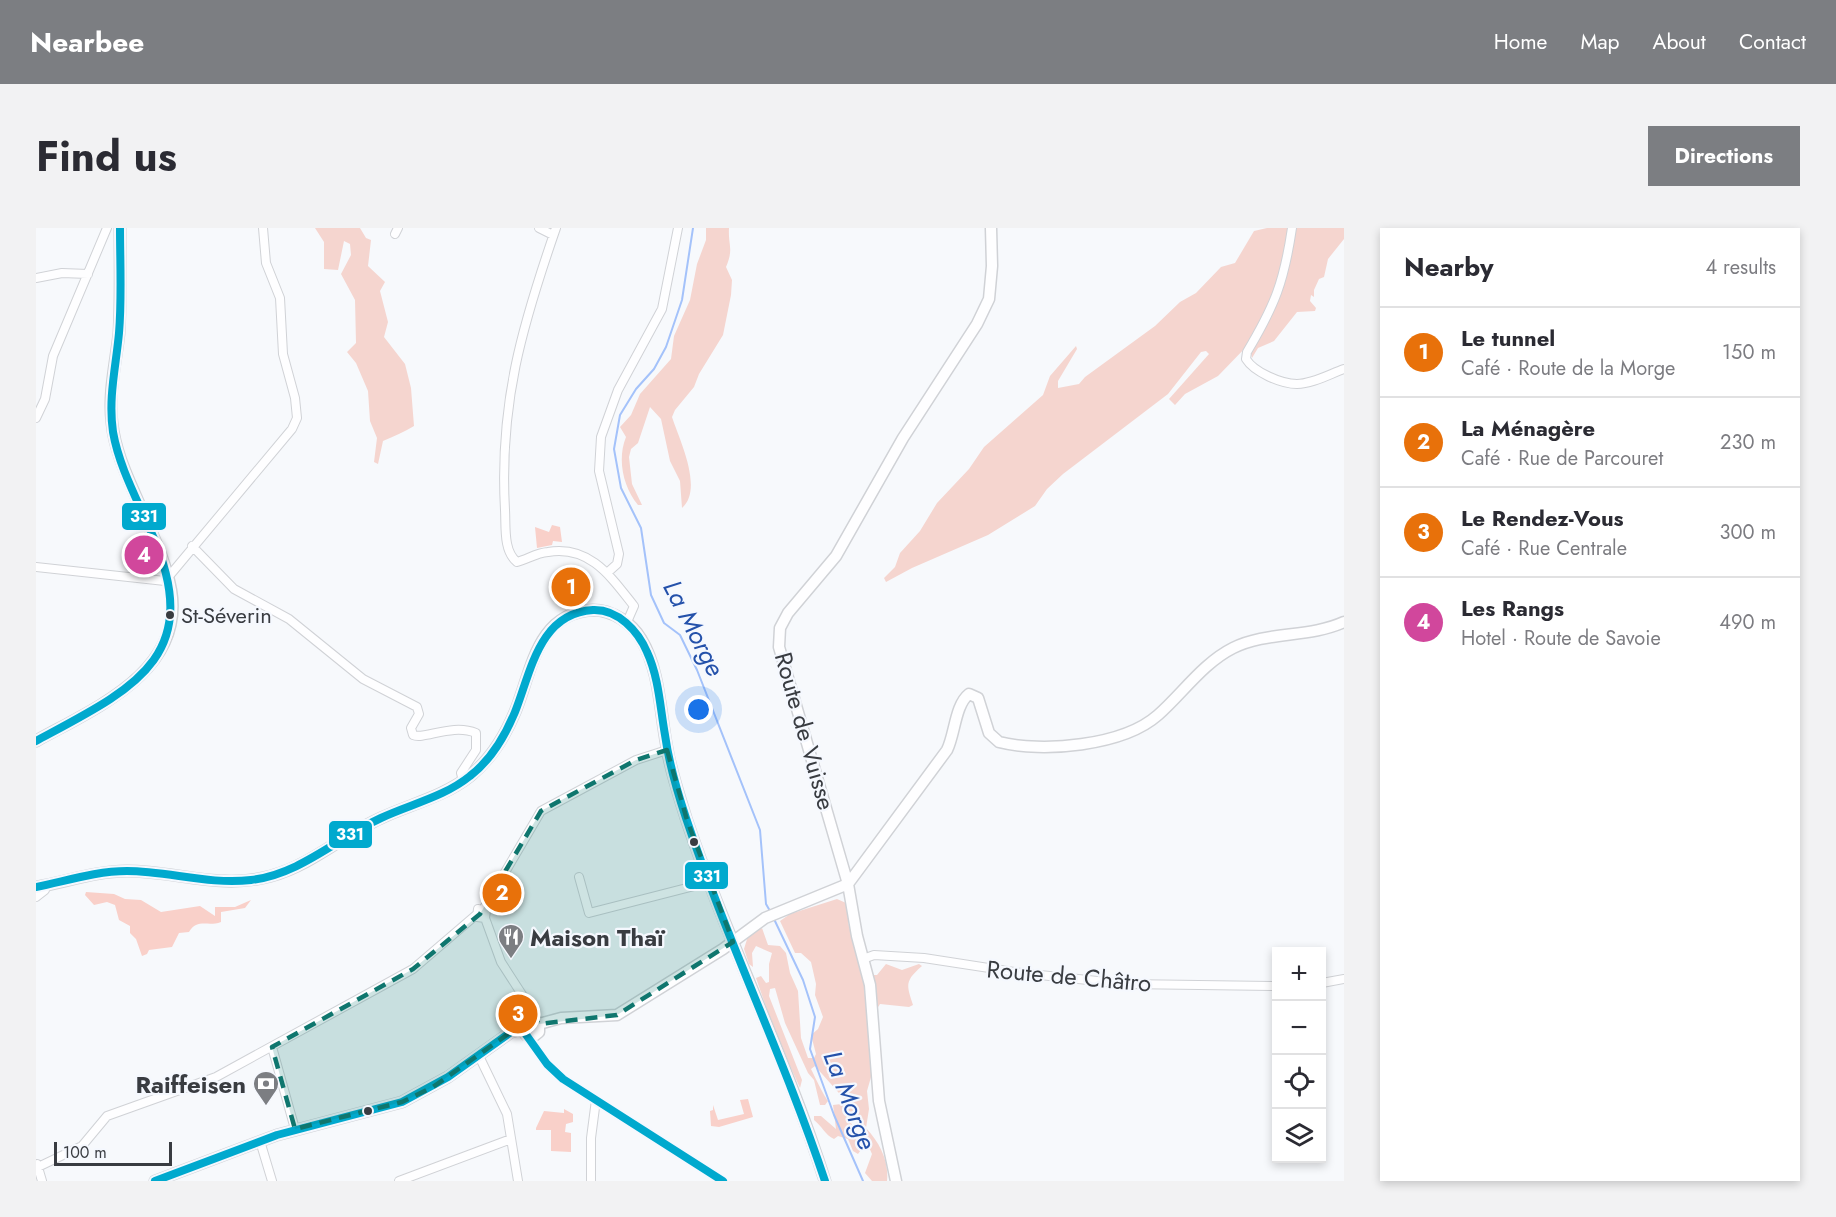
<!DOCTYPE html>
<html lang="en">
<head>
<meta charset="utf-8">
<style>
	body { margin:0; font-family:Jost,sans-serif; background:#f2f2f3; color:#2b2b33 }
	.controls { position:absolute; right:18px; bottom:18px; display:grid; overflow:hidden; border-radius:0px; box-shadow:0 3px 9px #0003 }
	.controls button { width:54px; height:54px; display:grid; place-items:center; padding:0; border:0; border-bottom:2px solid #e1e1e2; background:#fff; color:#2b2b33; font:30px sans-serif }
	.scale { position:absolute; left:18px; bottom:15px; width:118px; box-sizing:border-box; padding-left:6px; border:3px solid #393c41; border-top:0; font-size:16px; line-height:21px; white-space:nowrap; color:#393c41; -webkit-text-stroke:4px #f5f8fe; paint-order:stroke }
	.you { position:absolute; left:663px; top:482px; width:21px; height:21px; margin:-15px; border:4px solid #fff; border-radius:50%; background:#1a73e8; box-shadow:0 0 0 9px #1a73e833 }
	.badge { display:grid; place-items:center; width:39px; height:39px; border-radius:50%; background:#7c7e82; color:#fff; font-size:20px; font-weight:700 }
	.pin { position:absolute; translate:-50% -50%; border:3px solid #fff; box-shadow:0 2px 6px #0006 }
	.list { margin:0; padding:0; list-style:none }
	h2 { display:flex; justify-content:space-between; align-items:center; height:78px; margin:0; padding:0 24px; font-size:26px }
	h2 small { font-size:20px; font-weight:400; color:#7c7c81 }
	.list li { display:grid; grid-template-columns:39px 1fr auto; gap:18px; align-items:center; box-sizing:border-box; height:90px; padding:0 24px; border-top:2px solid #e1e1e2 }
	.list b { display:block; font-size:22px; white-space:nowrap }
	.list p { margin:0; font-size:20px; white-space:nowrap; color:#7c7c81 }
	.list em { font-size:20px; font-style:normal; color:#7c7c81 }
	.icon { flex:none; width:33px; height:33px; fill:none; stroke:currentColor; stroke-width:2; stroke-linecap:round; stroke-linejoin:round }
	.map { position:relative; flex:none; width:1308px; height:953px; overflow:hidden; border-radius:0px }
	header { display:flex; align-items:center; gap:36px; box-sizing:border-box; height:84px; padding:0 30px; background:#7c7e82; color:#fff }
	header strong { font-size:28px }
	nav { display:flex; gap:33px; margin-inline-start:auto; font-size:21px }
	.intro { display:flex; align-items:center; justify-content:space-between; box-sizing:border-box; height:144px; padding:0 36px }
	h1 { margin:0; font-size:42px }
	.button { padding:15px 27px; border-radius:0px; background:#7c7e82; color:#fff; font-size:21px; font-weight:700 }
	main { display:flex; gap:36px; padding:0 36px }
	aside { flex:1; background:#fff; border-radius:0px; box-shadow:0 3px 9px #0003 }
	.map>svg:first-child { display:block }
	.green { fill:#f9d0c9 }
	.forest { fill:#f5d5cf }
	.lines { fill:none; stroke-linecap:round; stroke-linejoin:round }
	.stream { stroke:#a4c2fa; stroke-width:2 }
	.street-casing { stroke:#d0d2d6; stroke-width:10 }
	.secondary-casing { stroke:#d0d2d6; stroke-width:13 }
	.street { stroke:#fefeff; stroke-width:8 }
	.secondary { stroke:#fefeff; stroke-width:10 }
	.bus-1-casing { stroke:#f5f8fe; stroke-width:12 }
	.bus-1 { stroke:#00a9ce; stroke-width:8 }
	.marked { fill:#0f766e; fill-opacity:0.2; stroke:#0f766e; stroke-width:4.5; stroke-dasharray:12 8; stroke-linejoin:round }
	.bus-dot { fill:#393c41; stroke:#f5f8fe; stroke-width:2 }
	.labels { text-anchor:middle; dominant-baseline:central; stroke-width:4.5; stroke-linejoin:round; paint-order:stroke }
	.bus-label { font-size:22px; fill:#393c41; stroke:#f5f8fe; text-anchor:start }
	.street-label { font-size:24px; fill:#393c41; stroke:#f5f8fe }
	.poi-label { font-size:24px; font-weight:bold; fill:#393c41; stroke:#f5f8fe; text-anchor:start }
	.water-label { font-size:26px; font-style:italic; fill:#2451aa; stroke:#f5f8fe }
	.line-badge { stroke:#f5f8fe; stroke-width:2 }
	.badge-label { font-size:16px; text-anchor:middle; font-weight:bold; fill:#fff }
</style>
</head>
<body>
<header>
<strong>Nearbee</strong>
<nav><a>Home</a><a>Map</a><a>About</a><a>Contact</a></nav>
</header>
<div class="intro"><h1>Find us</h1><a class="button">Directions</a></div>
<main>
<div class="map">
<svg width="1308" height="953" viewBox="0 0 1308 953">
	<rect width="100%" height="100%" fill="#f7f9fc"/>
	<path class="green" d="M516 297 524 299 526 314 517 313 516 317 501 320 499 299 513 304Z
		M50 664 78 666 89 671 105 672 125 684 164 678 179 688V679H199L215 672 209 680 185 684V694C172 699 161 690 153 704L143 705 136 719 113 722 111 726 106 728 100 711 94 705V698L83 692 79 677 71 674 58 677 49 667Z
		M712 871 717 889 683 899 675 898 674 883 677 882V877L682 892 708 886 704 872Z
		M528 881 537 886V894L530 896 529 904 535 905V924L515 923V902H500V900L508 883 528 885Z"/>
	<path class="forest" d="M279 0H324L330 10 335 12 332 38 349 54 344 63 352 94 348 109 369 136 375 160 378 198C368 204 358 208 347 213L342 236 338 234 341 210 334 193 332 163 320 135 311 124 320 115 319 72 305 46 315 27 314 16 308 13 302 42 288 41V14Z
		M670 0H693C692 18 698 20 690 39L696 52 695 67 687 107 663 146 658 159 639 182 636 189C643 211 668 261 646 280L644 253 634 233 625 191 614 179 602 215 595 221 593 229 596 256 606 277H602C587 259 581 231 590 209L584 199 595 187 604 166 635 131 638 108 654 72 661 36 670 12Z
		M1231 0H1308V11L1292 31 1288 49 1283 51 1278 62V69L1275 67 1274 73 1280 80 1279 83 1261 84 1238 113 1222 120 1216 130 1213 116 1182 148 1149 166 1139 177 1133 171 1173 126 1170 123 1165 124 1132 166 1027 246 1011 261 999 278 952 307 876 340 850 354 848 350 859 339 864 325 884 303 901 275 933 241 948 219 1007 167 1014 148 1040 118 1041 121 1022 153V160L1043 156 1049 149 1119 98 1144 74 1160 65 1185 39 1199 35 1218 3Z
		M801 671 810 675 813 699 837 747H841L850 736 866 742 883 736 886 738C869 753 870 756 877 777L873 779 844 776 834 792 833 823 837 842 831 863 833 881 830 900C844 915 853 933 851 953H836L829 945 836 926 822 895 818 893 815 895 827 919 822 926 817 923 812 911 802 908 798 911C789 907 786 898 778 892V888H785L800 901 797 877 805 876 810 880V873L779 838 775 841C778 847 787 866 792 873L789 877H784L778 852 772 845 749 795 739 760 734 761 733 768 766 852 764 860 738 802 720 750 725 748 730 755 733 754V736L736 725 720 718 716 725 717 739 713 736 708 721 712 708 726 700 732 717 744 718 750 725 754 745 762 763 765 810 772 830H778L780 826 775 807 782 801 787 789 779 767 780 756 775 734 765 725H759L744 693 754 686Z"/>
	<g class="lines">
		<path class="stream" d="M657 0 646 72 630 119 618 141 600 161 584 187 578 221 585 260 605 300 615 367 628 395 644 407 661 442 724 602 730 676 734 683
			M738 691 767 752 779 789 774 821 798 887 827 953"/>
		<defs>
			<path id="street" d="M503 0 517 7
				M520 0C486 98 463 176 469 282 470 298 467 323 481 334 492 331 500 325 512 324 554 317 575 349 598 378L591 394
				M1256 0C1248 54 1239 77 1211 124L1210 131C1218 144 1245 156 1261 156 1276 156 1294 146 1308 141
				M359 6 362 0
				M0 50 26 45 52 46
				M0 190 9 171 17 128 71 0
				M156 318 198 361 253 391 327 451 381 479 383 486 375 500 377 507C388 512 416 495 440 505V522L425 545 427 553
				M0 339 129 353 256 201 261 190 259 170 247 126 244 70 230 35 227 0
				M571 345 581 336 583 326 563 243 565 209 582 162 626 81 642 0
				M543 649 553 685 674 654
				M0 669 9 662V658
				M448 680 505 583 600 532 631 522
				M449 690 441 689 442 681 450 683 449 690 465 734 494 779 496 791
				M827 731 838 727 888 730 985 745 1090 756 1240 758
				M1286 755 1308 751
				M490 807 511 836 527 851 687 953
				M236 819 259 901
				M443 828 471 886 482 953
				M224 913 236 953
				M1 936 6 953
				M2 939 46 918 71 888 180 849 377 741 440 687
				M363 953 475 911
				M555 953V910L560 872"/>
			<path id="secondary" d="M0 513C57 481 149 444 135 362 130 335 118 310 107 285 95 256 79 226 76 195 72 165 80 134 83 105 85 70 84 35 84 0
				M0 659C30 654 60 643 91 643 140 643 185 662 235 648 276 637 307 607 345 590 375 576 407 569 434 548 455 531 469 508 479 484 496 443 500 385 557 382 576 382 596 395 605 411 624 442 624 485 631 520 635 544 643 567 650 590 691 713 750 829 789 953
				M503 796 525 790 581 787 687 721 729 690 812 656 911 522C919 506 919 477 933 466L942 470 953 505 963 514C1006 525 1087 518 1122 487 1146 466 1167 435 1197 420 1231 403 1273 410 1308 394
				M486 801 490 807 498 808 503 804V796
				M486 801 492 791 499 792 503 796
				M119 953 241 907 366 874 412 849 475 804 486 801
				M860 953 843 873 834 757 821 708 812 656 743 419 744 400 752 385 800 328 867 210 941 96 953 71 956 38 955 0"/>
		</defs>
		<use href="#street" class="street-casing"/>
		<use href="#secondary" class="secondary-casing"/>
		<use href="#street" class="street"/>
		<use href="#secondary" class="secondary"/>
		<defs>
			<path id="bus-1" d="M0 513C97 461 170 429 116 306 102 273 83 239 77 204 72 170 80 138 83 105 86 70 84 35 84 0
				M0 659C30 653 60 643 91 643 132 643 173 657 215 652 265 646 301 610 345 590 375 576 408 569 434 548 455 532 469 508 479 484 495 444 503 385 557 382 582 381 602 403 611 424 623 450 624 479 629 507 633 536 641 563 650 590 691 713 748 830 789 953
				M486 801 511 836 527 851 687 953
				M119 953 241 907 366 874 412 849 475 804 486 801"/>
		</defs>
		<use href="#bus-1" class="bus-1-casing"/>
		<use href="#bus-1" class="bus-1"/>
	</g>
	<path class="marked" d="M631 522 651 592 697 714 581 787 503 796 484 768 486 801 475 804 397 859 366 874 259 901 236 819 377 741 444 686 505 583 600 532Z"/>
	<defs>
		<symbol id="restaurant-pin" viewBox="-11 -11 22 30"><path d="M0 17L-7.5 6A9.5 9.5 0 1 1 7.5 6Z" fill="#7c7e82" stroke="#f5f8fe"/><path d="M-5-6h1v4h1v-4h1v4h1v-4h1v5L-1.5 .5V6h-2V.5L-5-1ZM5-6V6H3V1.5H1.5Q1.5-4 5-6Z" fill="#fff"/></symbol>
		<symbol id="bank-pin" viewBox="-11 -11 22 30"><path d="M0 17L-7.5 6A9.5 9.5 0 1 1 7.5 6Z" fill="#7c7e82" stroke="#f5f8fe"/><path d="M-6-4H6V4H-6ZM0-2.3a2.3 2.3 0 1 0 0 4.6a2.3 2.3 0 1 0 0-4.6Z" fill="#fff"/></symbol>
	</defs>
	<g fill-rule="evenodd">
		<use href="#restaurant-pin" x="460" y="694" width="30" height="40"/>
		<use href="#bank-pin" x="215" y="841" width="30" height="40"/>
	</g>
	<g class="bus-dot">
		<circle cx="134" cy="387" r="5"/>
		<circle cx="658" cy="614" r="5"/>
		<circle cx="332" cy="883" r="5"/>
	</g>
	<g class="labels">
		<g class="bus-label">
			<text x="145" y="387">St-Séverin</text>
		</g>
		<g class="street-label">
			<text transform="translate(769 503) rotate(74)">Route de Vuisse</text>
			<text transform="translate(1033 748) rotate(5)">Route de Châtro</text>
		</g>
		<g class="poi-label">
			<text x="494" y="709">Maison Thaï</text>
			<text x="210" y="856" text-anchor="end">Raiffeisen</text>
		</g>
		<g class="water-label">
			<text transform="translate(658 400) rotate(63)">La Morge</text>
			<text transform="translate(814 872) rotate(69)">La Morge</text>
		</g>
	</g>
	<g class="line-badge">
		<rect x="85" y="274" width="46" height="29" rx="6" fill="#00a9ce"/>
		<rect x="292" y="592" width="45" height="29" rx="6" fill="#00a9ce"/>
		<rect x="648" y="633" width="45" height="29" rx="6" fill="#00a9ce"/>
	</g>
	<g class="badge-label">
		<text x="108" y="294">331</text>
		<text x="314" y="612">331</text>
		<text x="671" y="654">331</text>
	</g>
</svg>
<div class="controls">
<button>+</button>
<button>−</button>
<button><svg class="icon" aria-label="locate" viewBox="0 0 24 24"><circle cx="12" cy="12" r="6"/><path d="M12 2v4M12 18v4M2 12h4M18 12h4"/></svg></button>
<button><svg class="icon" aria-label="layers" viewBox="0 0 24 24"><path d="M12 4l9 5-9 5-9-5zM3 14l9 5 9-5"/></svg></button>
</div>
<div class="scale">100 m</div>
<div class="you"></div>
<div class="pin badge" style="left:535px;top:359px;background:#e8710a">1</div>
<div class="pin badge" style="left:466px;top:665px;background:#e8710a">2</div>
<div class="pin badge" style="left:482px;top:786px;background:#e8710a">3</div>
<div class="pin badge" style="left:108px;top:327px;background:#d1479c">4</div>
</div>
<aside>
<h2>Nearby<small>4 results</small></h2>
<ul class="list">
<li><span class="badge" style="background:#e8710a">1</span><div><b>Le tunnel</b><p>Café · Route de la Morge</p></div><em>150 m</em></li>
<li><span class="badge" style="background:#e8710a">2</span><div><b>La Ménagère</b><p>Café · Rue de Parcouret</p></div><em>230 m</em></li>
<li><span class="badge" style="background:#e8710a">3</span><div><b>Le Rendez-Vous</b><p>Café · Rue Centrale</p></div><em>300 m</em></li>
<li><span class="badge" style="background:#d1479c">4</span><div><b>Les Rangs</b><p>Hotel · Route de Savoie</p></div><em>490 m</em></li>
</ul>
</aside>
</main>
</body>
</html>
